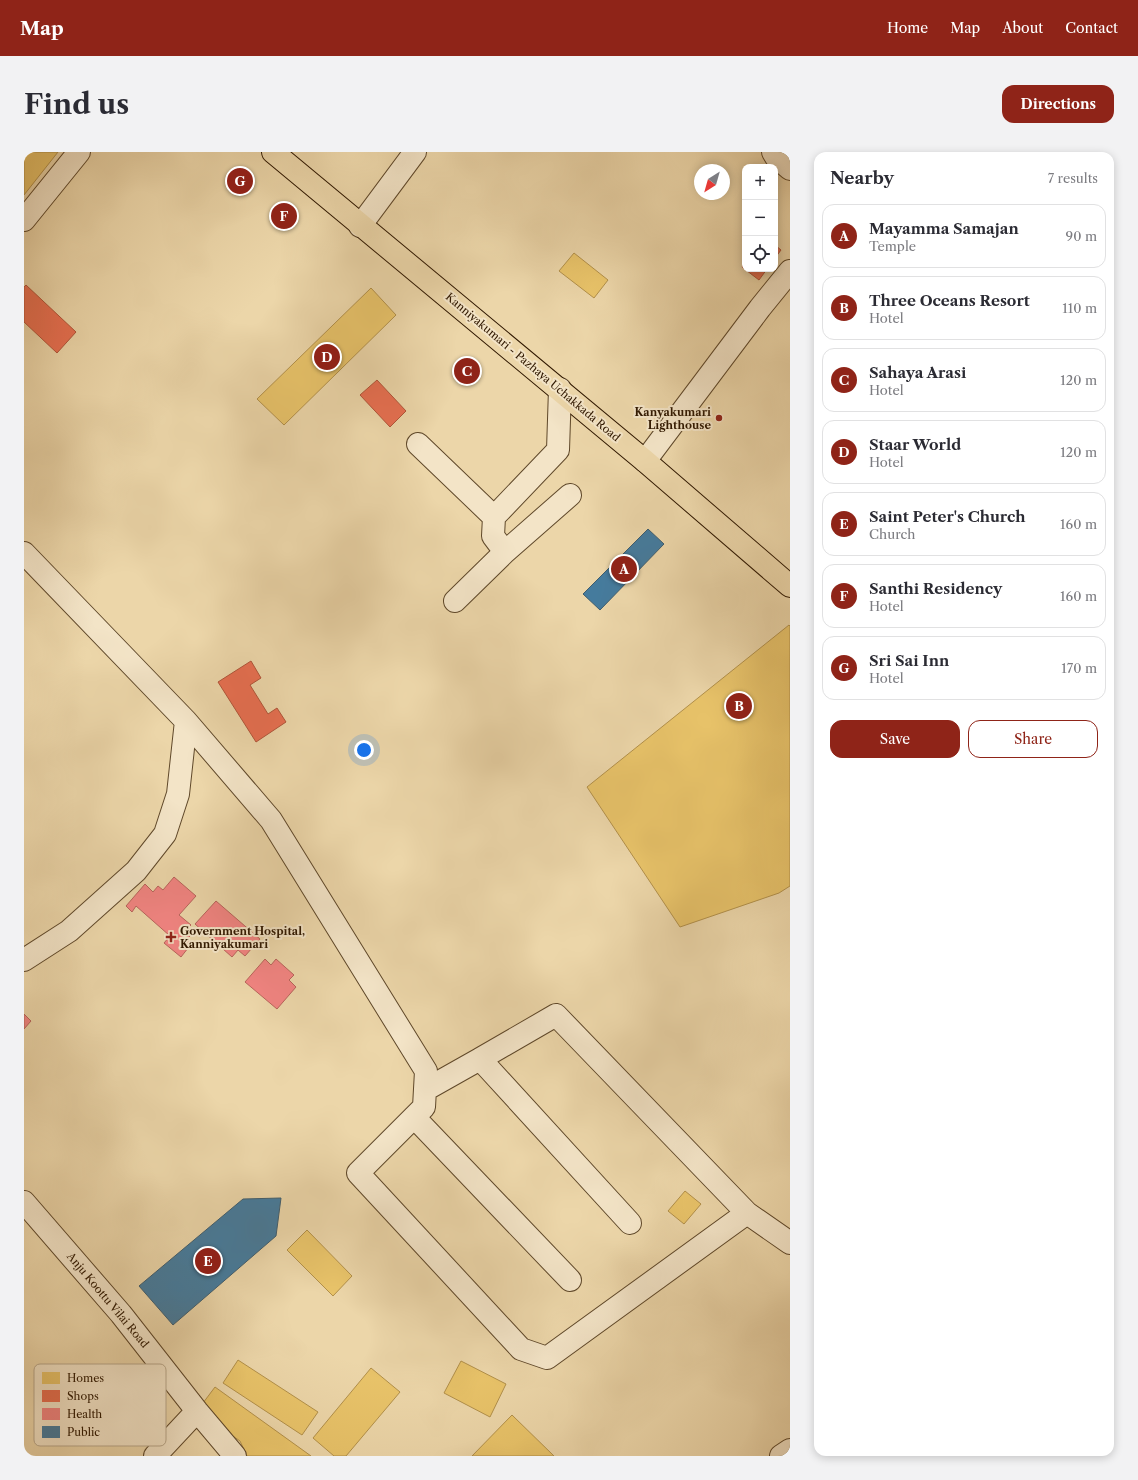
<!DOCTYPE html>
<html lang="en">
<head>
<meta charset="utf-8">
<style>
	body { margin:0; font-family:"Libre Caslon Text",serif; background:#f2f2f3; color:#2b2b33 }
	.controls { position:absolute; right:12px; top:12px; display:grid; overflow:hidden; border-radius:8px; box-shadow:0 2px 10px #0003 }
	.controls button { width:36px; height:36px; display:grid; place-items:center; padding:0; border:0; border-bottom:1px solid #e1e1e2; background:#fff; color:#2b2b33; font:20px sans-serif }
	.compass { position:absolute; left:670px; top:12px; width:36px; height:36px; border-radius:50%; background:#fff; box-shadow:0 2px 10px #0003; rotate:217deg }
	.you { position:absolute; left:340px; top:598px; width:14px; height:14px; margin:-10px; border:3px solid #fff; border-radius:50%; background:#1a73e8; box-shadow:0 0 0 6px #1a73e833 }
	.badge { display:grid; place-items:center; width:26px; height:26px; border-radius:50%; background:#8f2418; color:#fff; font-size:13px; font-weight:700 }
	.pin { position:absolute; translate:-50% -50%; border:2px solid #fff; box-shadow:0 1px 4px #0006 }
	.list { margin:0; padding:0; list-style:none }
	h2 { display:flex; justify-content:space-between; align-items:center; height:52px; margin:0; padding:0 16px; font-size:17px }
	h2 small { font-size:13px; font-weight:400; color:#7c7c81 }
	.list li { display:grid; grid-template-columns:26px 1fr auto; gap:12px; align-items:center; box-sizing:border-box; height:64px; margin:0 8px 8px; padding:0 8px; border:1px solid #e1e1e2; border-radius:12px }
	.list b { display:block; font-size:15px; white-space:nowrap }
	.list p { margin:0; font-size:13px; white-space:nowrap; color:#7c7c81 }
	.list em { font-size:13px; font-style:normal; color:#7c7c81 }
	.actions { display:flex; gap:8px; padding:12px 16px }
	.actions a { flex:1; padding:9px 0; border:1px solid #8f2418; border-radius:12px; text-align:center; font-size:14px; color:#8f2418 }
	.actions .main { background:#8f2418; color:#fff }
	.icon { flex:none; width:22px; height:22px; fill:none; stroke:currentColor; stroke-width:2; stroke-linecap:round; stroke-linejoin:round }
	.map { position:relative; flex:none; width:766px; height:1304px; overflow:hidden; border-radius:12px }
	header { display:flex; align-items:center; gap:24px; box-sizing:border-box; height:56px; padding:0 20px; background:#8f2418; color:#fff }
	header strong { font-size:19px }
	nav { display:flex; gap:22px; margin-inline-start:auto; font-size:14px }
	.intro { display:flex; align-items:center; justify-content:space-between; box-sizing:border-box; height:96px; padding:0 24px }
	h1 { margin:0; font-size:28px }
	.button { padding:10px 18px; border-radius:12px; background:#8f2418; color:#fff; font-size:14px; font-weight:700 }
	main { display:flex; gap:24px; padding:0 24px }
	aside { flex:1; background:#fff; border-radius:12px; box-shadow:0 2px 10px #0003 }
	.map>svg:first-child { display:block }
	.homes { fill:#e9c46a; stroke:#b2904a }
	.shops { fill:#e76f51; stroke:#b05539 }
	.health { fill:#f28482; stroke:#b8645b }
	.public { fill:#457b9d; stroke:#3f5d6e }
	.lines { fill:none; stroke-linecap:round; stroke-linejoin:round }
	.minor-casing { stroke:#5f482a; stroke-width:24 }
	.major-casing { stroke:#301800; stroke-width:24 }
	.minor { stroke:#f3e4c7; stroke-width:22 }
	.major { stroke:#ecd6a9; stroke-width:22 }
	.poi-dot { fill:#8f2418; stroke:#f3e4c7; stroke-width:1.5 }
	.labels { text-anchor:middle; dominant-baseline:central; stroke-width:4; stroke-linejoin:round; paint-order:stroke }
	.street-label { font-size:11px; fill:#301800; stroke:#f3e4c7 }
	.poi-label { font-size:11px; font-weight:bold; fill:#301800; stroke:#f3e4c7; text-anchor:end }
	.key { fill:#f3e4c7; stroke:#b8a78b; stroke-width:1 }
	.key-label { font-size:11px; fill:#301800 }
</style>
</head>
<body>
<header>
<strong>Map</strong>
<nav><a>Home</a><a>Map</a><a>About</a><a>Contact</a></nav>
</header>
<div class="intro"><h1>Find us</h1><a class="button">Directions</a></div>
<main>
<div class="map">
<svg width="766" height="1304" viewBox="0 0 766 1304">
	<rect width="100%" height="100%" fill="#ecd6a9"/>
	<filter id="stains"><feTurbulence type="fractalNoise" baseFrequency=".005" numOctaves="4"/><feColorMatrix values="0 0 0 0 .2 0 0 0 0 .09 0 0 0 0 .02 0 0 0 .5 -.17"/></filter>
	<radialGradient id="worn" r=".72"><stop offset=".6" stop-color="#630" stop-opacity="0"/><stop offset="1" stop-color="#630" stop-opacity=".3"/></radialGradient>
	<path class="homes" d="M0 0H34L0 43Z
		M550 101 584 128 570 146 535 119Z
		M347 136 372 163 260 273 233 247Z
		M765 473 766 474V734L755 741 656 775 563 635Z
		M661 1039 677 1052 660 1072 644 1059Z
		M283 1078 328 1124 309 1144 263 1098Z
		M214 1208 294 1260 278 1283 199 1231Z
		M437 1209 482 1232 466 1265 420 1241Z
		M347 1216 376 1240 322 1304H310L289 1286Z
		M191 1235 287 1304H223L216 1289 173 1259Z
		M488 1263 530 1304H448Z"/>
	<path class="shops" d="M751 93 757 98 751 106Z
		M721 111V117H743L735 128 718 115Z
		M2 133 52 180 33 201 0 170V135Z
		M353 228 382 259 366 275 336 243Z
		M227 509 237 526 226 533 244 562 253 556 262 570 232 590 194 530Z"/>
	<path class="health" d="M150 725 172 744 155 763 167 773 163 777 168 782 163 787 168 791 157 805 140 791 146 784 112 754 108 760 102 754 121 732 129 740 134 734 139 738Z
		M192 749 236 787 221 804 214 798 208 805 171 772Z
		M241 807 247 813 252 807 270 823 265 828 272 835 253 857 221 830Z
		M0 862 7 869 0 877Z"/>
	<path class="public" d="M624 377 640 392 576 458 559 442Z
		M257 1046 252 1084 149 1173 115 1134 219 1047Z"/>
	<g class="lines">
		<defs>
			<path id="minor" d="M749 0 752 5 766 17
				M0 68 55 0
				M336 74 391 0
				M394 292 470 365 534 298 536 237
				M621 309 736 156 766 119
				M470 365 469 384 481 400
				M0 401 162 569 247 668 402 919 400 955 334 1021 497 1197 523 1206 723 1061 766 1091
				M431 449 481 400 546 343
				M0 808 45 779 112 719 141 682 154 642 162 569
				M456 907 532 863 723 1061
				M401 938 456 907 606 1071
				M390 965 546 1128
				M0 1050 97 1162 173 1259 211 1304
				M131 1304 173 1259
				M757 1304 766 1298"/>
			<path id="major" d="M249 0 621 309 766 434"/>
		</defs>
		<use href="#minor" class="minor-casing"/>
		<use href="#major" class="major-casing"/>
		<use href="#minor" class="minor"/>
		<use href="#major" class="major"/>
	</g>
	<g class="poi-dot">
		<circle cx="695" cy="266" r="4"/>
		<path d="M145 779h4v4h4v4h-4v4h-4v-4h-4v-4h4z"/>
	</g>
	<g class="labels">
		<g class="street-label">
			<text transform="translate(509 215) rotate(40)">Kanniyakumari - Pazhaya Uchakkada Road</text>
			<text transform="translate(84 1148) rotate(50)">Anju Koottu Vilai Road</text>
		</g>
		<g class="poi-label">
			<text x="687" y="260">Kanyakumari<tspan x="687" dy="13">Lighthouse</tspan></text>
			<text x="156" y="779" text-anchor="start">Government Hospital,<tspan x="156" dy="13">Kanniyakumari</tspan></text>
		</g>
	</g>
	<rect x="10" y="1212" width="132" height="82" rx="6" class="key"/>
	<rect x="18" y="1220" width="18" height="12" fill="#e9c46a"/>
	<rect x="18" y="1238" width="18" height="12" fill="#e76f51"/>
	<rect x="18" y="1256" width="18" height="12" fill="#f28482"/>
	<rect x="18" y="1274" width="18" height="12" fill="#457b9d"/>
	<g class="key-label">
		<text x="43" y="1230">Homes</text>
		<text x="43" y="1248">Shops</text>
		<text x="43" y="1266">Health</text>
		<text x="43" y="1284">Public</text>
	</g>
	<rect width="100%" height="100%" filter="url(#stains)"/>
	<rect width="100%" height="100%" fill="url(#worn)"/>
</svg>
<div class="controls">
<button>+</button>
<button>−</button>
<button><svg class="icon" aria-label="locate" viewBox="0 0 24 24"><circle cx="12" cy="12" r="6"/><path d="M12 2v4M12 18v4M2 12h4M18 12h4"/></svg></button>
</div>
<svg class="compass" viewBox="-18 -18 36 36"><path d="M0-13l5 13h-10z" fill="#e53935"/><path d="M0 13l5-13h-10z" fill="#7c7c81"/></svg>
<div class="you"></div>
<div class="pin badge" style="left:600px;top:417px">A</div>
<div class="pin badge" style="left:715px;top:554px">B</div>
<div class="pin badge" style="left:443px;top:219px">C</div>
<div class="pin badge" style="left:303px;top:205px">D</div>
<div class="pin badge" style="left:184px;top:1109px">E</div>
<div class="pin badge" style="left:260px;top:64px">F</div>
<div class="pin badge" style="left:216px;top:29px">G</div>
</div>
<aside>
<h2>Nearby<small>7 results</small></h2>
<ul class="list">
<li><span class="badge">A</span><div><b>Mayamma Samajan</b><p>Temple</p></div><em>90 m</em></li>
<li><span class="badge">B</span><div><b>Three Oceans Resort</b><p>Hotel</p></div><em>110 m</em></li>
<li><span class="badge">C</span><div><b>Sahaya Arasi</b><p>Hotel</p></div><em>120 m</em></li>
<li><span class="badge">D</span><div><b>Staar World</b><p>Hotel</p></div><em>120 m</em></li>
<li><span class="badge">E</span><div><b>Saint Peter's Church</b><p>Church</p></div><em>160 m</em></li>
<li><span class="badge">F</span><div><b>Santhi Residency</b><p>Hotel</p></div><em>160 m</em></li>
<li><span class="badge">G</span><div><b>Sri Sai Inn</b><p>Hotel</p></div><em>170 m</em></li>
</ul>
<div class="actions"><a class="main">Save</a><a>Share</a></div>
</aside>
</main>
</body>
</html>
